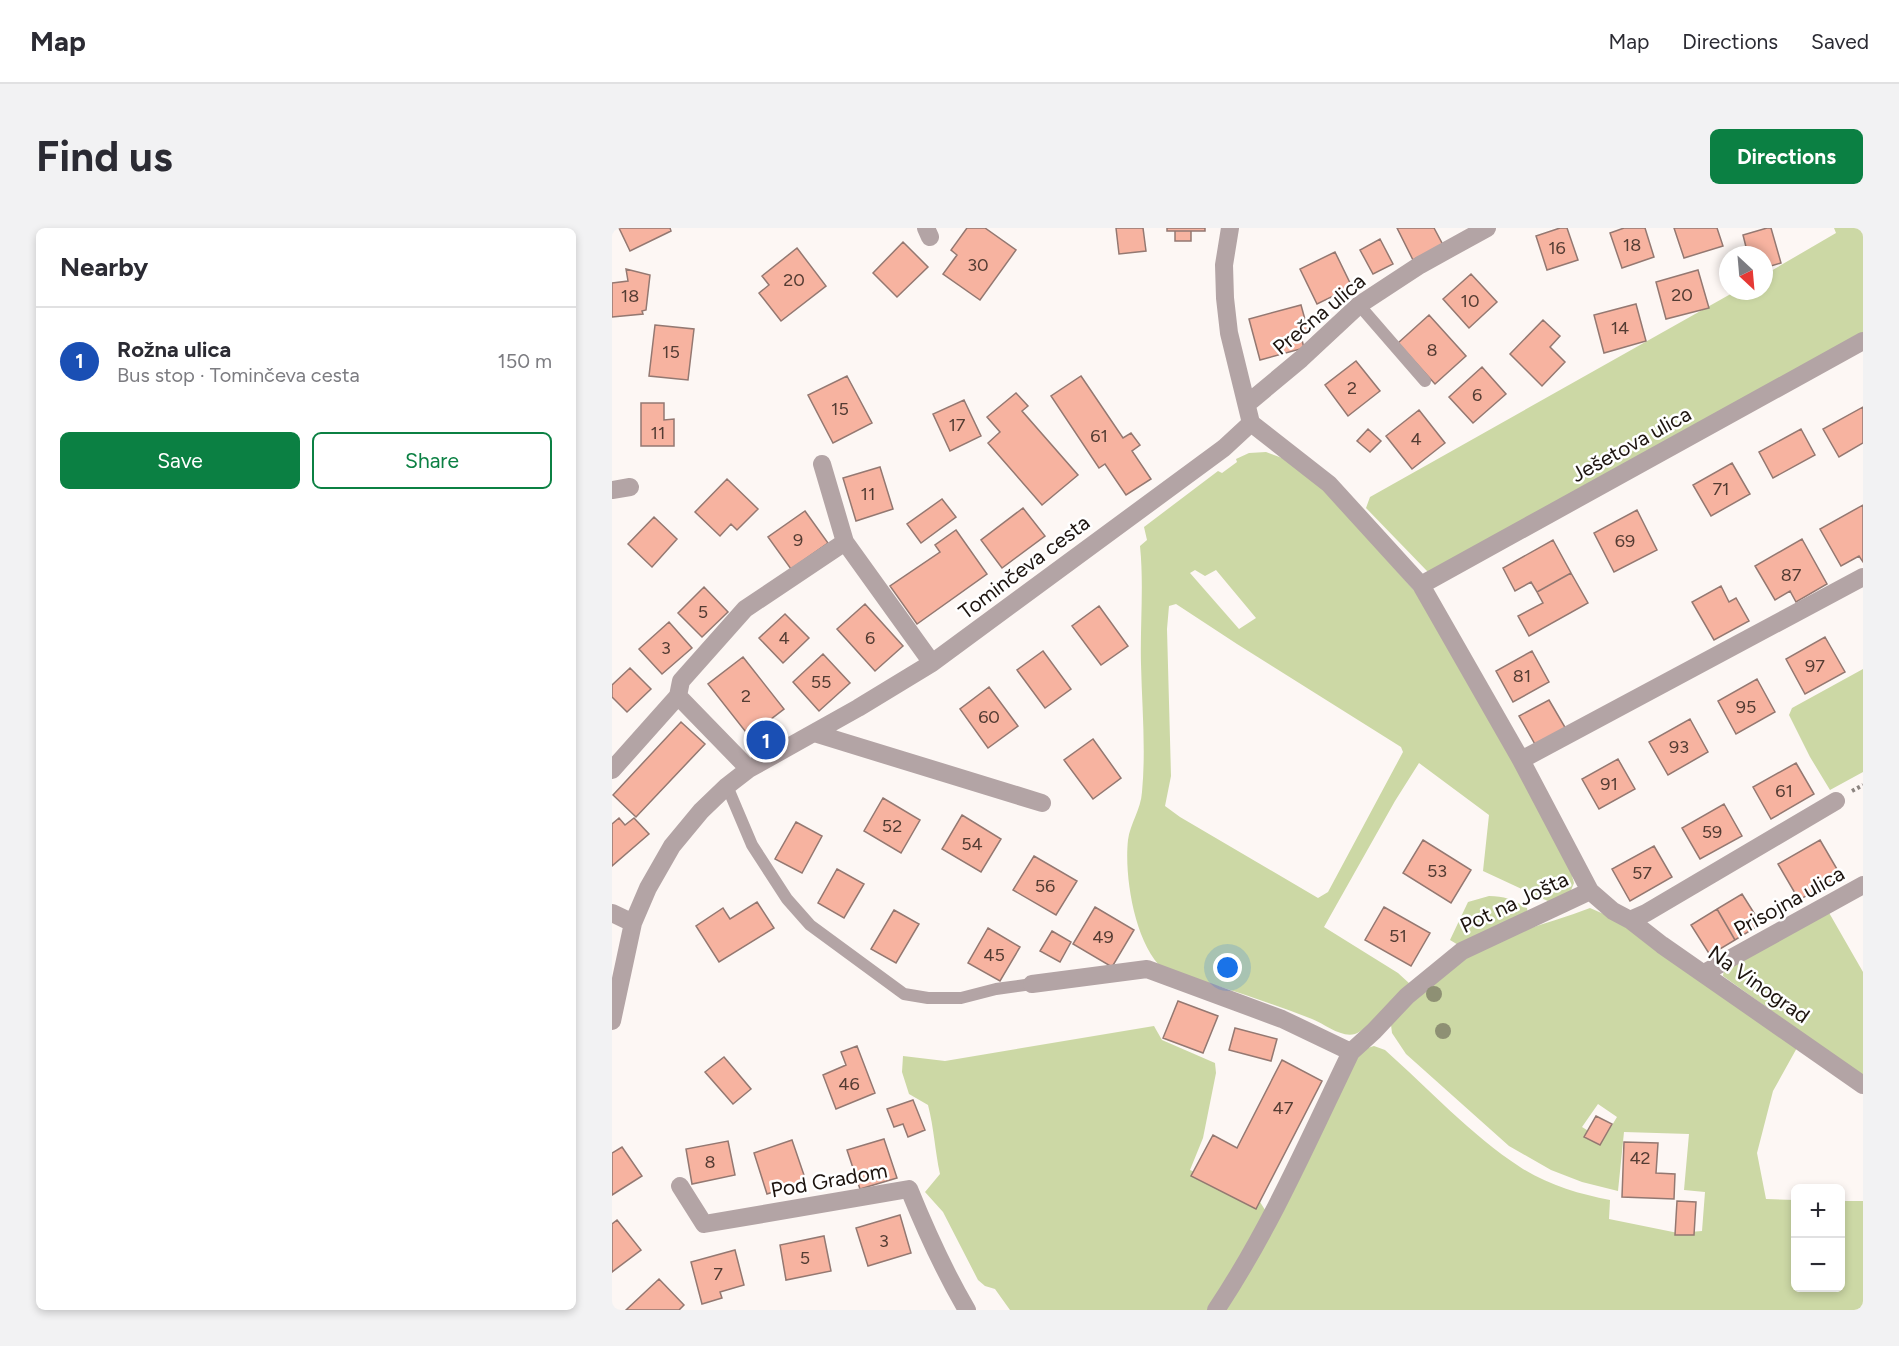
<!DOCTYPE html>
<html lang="en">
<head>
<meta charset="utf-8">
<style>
	body { margin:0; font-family:Figtree,sans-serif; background:#f2f2f3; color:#2b2b33 }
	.controls { position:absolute; right:18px; bottom:18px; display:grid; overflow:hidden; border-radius:9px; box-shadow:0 3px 9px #0003 }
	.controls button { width:54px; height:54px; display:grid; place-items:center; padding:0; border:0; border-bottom:2px solid #e1e1e2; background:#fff; color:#2b2b33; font:30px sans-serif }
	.compass { position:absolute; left:1107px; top:18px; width:54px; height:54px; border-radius:50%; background:#fff; box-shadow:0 3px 9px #0003; rotate:154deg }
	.you { position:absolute; left:616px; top:740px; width:21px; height:21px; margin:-15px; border:4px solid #fff; border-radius:50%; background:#1a73e8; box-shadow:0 0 0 9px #1a73e833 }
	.badge { display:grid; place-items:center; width:39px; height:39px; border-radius:50%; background:#0b8043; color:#fff; font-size:20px; font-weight:700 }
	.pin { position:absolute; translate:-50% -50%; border:3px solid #fff; box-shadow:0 2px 6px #0006 }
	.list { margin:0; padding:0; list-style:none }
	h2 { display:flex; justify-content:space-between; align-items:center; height:78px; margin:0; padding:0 24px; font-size:26px }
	h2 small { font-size:20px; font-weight:400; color:#7c7c81 }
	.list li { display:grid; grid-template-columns:39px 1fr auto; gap:18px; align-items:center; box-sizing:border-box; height:108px; padding:0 24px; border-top:2px solid #e1e1e2 }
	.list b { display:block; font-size:22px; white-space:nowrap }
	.list p { margin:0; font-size:20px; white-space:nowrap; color:#7c7c81 }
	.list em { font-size:20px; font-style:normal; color:#7c7c81 }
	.actions { display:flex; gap:12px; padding:18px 24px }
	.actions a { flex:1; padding:14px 0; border:2px solid #0b8043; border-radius:9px; text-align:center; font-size:21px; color:#0b8043 }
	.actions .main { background:#0b8043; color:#fff }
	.map { position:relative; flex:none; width:1251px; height:1082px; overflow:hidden; border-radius:9px }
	header { display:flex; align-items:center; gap:36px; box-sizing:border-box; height:84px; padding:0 30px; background:#fff; border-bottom:2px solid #e1e1e2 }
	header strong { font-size:28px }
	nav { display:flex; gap:33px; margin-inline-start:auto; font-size:21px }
	.intro { display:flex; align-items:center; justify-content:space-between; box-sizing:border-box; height:144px; padding:0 36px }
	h1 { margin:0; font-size:42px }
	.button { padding:15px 27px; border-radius:9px; background:#0b8043; color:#fff; font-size:21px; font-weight:700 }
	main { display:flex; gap:36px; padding:0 36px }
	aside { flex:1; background:#fff; border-radius:9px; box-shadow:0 3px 9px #0003 }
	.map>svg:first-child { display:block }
	.green { fill:#ccd8a5; fill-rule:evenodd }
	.building { fill:#f7b3a0; stroke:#947871; stroke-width:1.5 }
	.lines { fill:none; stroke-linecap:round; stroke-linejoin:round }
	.path { stroke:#8c8581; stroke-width:4; stroke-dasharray:3 3; stroke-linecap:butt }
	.lane { stroke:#b3a4a5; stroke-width:12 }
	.street { stroke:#b3a4a5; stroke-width:18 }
	.tree { fill:#8e9074 }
	.labels { text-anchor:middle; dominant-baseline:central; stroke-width:5; stroke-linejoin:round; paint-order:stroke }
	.number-label { font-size:18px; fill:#543c33 }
	.street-label { font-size:21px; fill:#1d140f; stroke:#fff }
</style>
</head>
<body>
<header>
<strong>Map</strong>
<nav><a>Map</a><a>Directions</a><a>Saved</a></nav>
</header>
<div class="intro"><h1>Find us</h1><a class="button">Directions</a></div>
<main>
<aside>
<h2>Nearby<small></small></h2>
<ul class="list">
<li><span class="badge" style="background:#1a4fb4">1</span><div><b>Rožna ulica</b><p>Bus stop · Tominčeva cesta</p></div><em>150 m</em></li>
</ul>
<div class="actions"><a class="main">Save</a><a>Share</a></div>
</aside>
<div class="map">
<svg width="1251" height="1082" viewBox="0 0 1251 1082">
	<rect width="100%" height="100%" fill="#fdf7f4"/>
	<path class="green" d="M1222 0H1251V109L816 344 754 280 758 269 1124 63H1152V47L1224 5Z
		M654 224 670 230 711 259 806 367 903 536 959 644 962 655 957 667 938 674 871 643 877 587 807 535 783 573 712 699 786 745 798 756C787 767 757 801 743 806 729 810 713 796 700 791 651 772 601 756 551 741 523 716 512 649 516 612 518 596 529 581 530 564 534 522 530 479 529 436 528 397 532 357 528 318L535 312 532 299 606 243 610 245 625 234 624 231 637 225ZM583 342 593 348 604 342 644 390 627 401 578 345ZM564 376 625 416 789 519 791 524 716 664 706 670 568 589 553 578 559 548 555 401 557 378Z
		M1251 441V544L1218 562 1198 529 1177 487 1180 480Z
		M877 668C892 668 902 672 915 680L916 687 848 718 838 712 856 674Z
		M978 680 1010 694 1186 818 1161 863 1145 925 1154 971 1183 972 1184 1060H1228L1229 973H1251V1082H613L741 836 752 821 762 818 773 822C817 861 859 907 908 939 936 957 967 966 998 972L997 991 1066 1005 1090 1003 1093 964 1072 962 1077 906 1012 904 1006 963 970 954 939 942 897 918 794 826 780 805 779 797C807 762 845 731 887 712 916 699 948 692 978 680ZM986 876 1005 889 991 912 970 899Z
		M1216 683 1251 744V849L1111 748 1112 741Z
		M542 798 550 812 603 835 604 845 591 910 578 942 648 974 655 985 599 1082H398L383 1061 373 1058 366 1052 331 984 313 964 328 946C323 923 322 900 316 877L297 866 290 844 291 828 333 833Z"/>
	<path class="building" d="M7 0H58L59 3 18 23Z
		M355 0H373L404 22 368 72 331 46 345 27 339 22Z
		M504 0H531L534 23 507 26Z
		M555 0H593V3H555Z
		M785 0H822L831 17 801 32Z
		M948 0H955L966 32 935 42 924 8Z
		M1012 0H1033L1042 29 1010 40 998 5Z
		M1062 0H1105L1111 18 1072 30Z
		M1155 0H1159L1169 35 1152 40V27H1136L1131 7Z
		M563 3H579V13H563Z
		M768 11 781 36 761 46 748 22Z
		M291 14 316 39 285 69 261 45Z
		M185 20 214 58 169 93 147 65 157 57 150 48Z
		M723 24 740 59 705 76 688 41Z
		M14 41 38 47 34 82 30 83 31 86 0 89V55L16 53Z
		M1086 42 1097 80 1054 91 1044 54Z
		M859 46 885 74 857 100 831 71Z
		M1024 76 1034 113 992 125 982 87Z
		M689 77 697 106 689 108 692 120 648 132 637 91Z
		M817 87 854 128 823 156 786 115Z
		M931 92 948 108 938 119 953 134 930 158 898 126Z
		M43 97 82 101 76 152 37 148Z
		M744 133 768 163 736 188 713 157Z
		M870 139 894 166 861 195 837 169Z
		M235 148 260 195 221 215 196 167Z
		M469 148 511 210 519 205 528 217 520 223 539 251 514 267 493 236 487 240 439 168Z
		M404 165 416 178 410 183 466 247 430 277 376 215 388 204 375 189Z
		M352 172 369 208 338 223 321 186Z
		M29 175H52V192L62 191V218H29Z
		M1251 179V215L1227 229 1211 201Z
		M807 182 833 215 800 241 774 208Z
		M756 201 769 213 758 224 745 213Z
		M1189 201 1203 227 1161 250 1147 224Z
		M1120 235 1138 266 1099 288 1081 257Z
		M268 239 281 281 244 293 231 250Z
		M115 251 146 281 125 302 119 296 108 308 83 284Z
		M330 271 344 289 309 315 295 296Z
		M1251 277V334L1247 328 1229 338 1208 301Z
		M411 280 433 308 390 340 369 312Z
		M1025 282 1045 322 1002 344 982 305Z
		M193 283 216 315 179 341 156 309Z
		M42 289 65 311 40 339 16 316Z
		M344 302 375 346 305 396 278 358 328 324 323 317Z
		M1190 311 1215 356 1184 374 1178 363 1163 372 1143 338Z
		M941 312 959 345 925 364 919 354 903 363 891 340Z
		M959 345 976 375 917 408 906 388 931 375 925 364Z
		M1109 358 1117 374 1124 370 1137 393 1102 412 1080 374Z
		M92 359 116 384 90 409 66 385Z
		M253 376 291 418 263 443 225 401Z
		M487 378 516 418 489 437 460 398Z
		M173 386 197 410 171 435 147 410Z
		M57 394 80 420 50 446 27 421Z
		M1213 409 1233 444 1193 466 1174 431Z
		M431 423 459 461 433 480 405 442Z
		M920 423 937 454 901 474 884 443Z
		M211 426 238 455 207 483 181 454Z
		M131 429 172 481 137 508 96 456Z
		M18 440 39 461 15 484 0 469V457Z
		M1145 451 1163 484 1124 506 1106 473Z
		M377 459 406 498 376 520 348 481Z
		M937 472 954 501 924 518 907 488Z
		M1078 491 1096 524 1056 547 1037 514Z
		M69 494 93 516 24 589 1 567Z
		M481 511 509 550 481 571 452 532Z
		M1006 531 1023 561 987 581 970 551Z
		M1184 535 1202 566 1159 591 1141 559Z
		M271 570 308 592 289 625 252 603Z
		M1112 576 1130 608 1088 631 1070 600Z
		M350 587 389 611 369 644 330 621Z
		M7 590 13 597 22 590 37 606 0 638V596Z
		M184 594 210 608 190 645 163 631Z
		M811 612 859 642 839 675 791 645Z
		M1208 612 1229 648 1187 672 1166 636Z
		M1042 618 1060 649 1018 673 1000 641Z
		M422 628 465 653 444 687 401 662Z
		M225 641 252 656 232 690 206 675Z
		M1130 666 1149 696 1123 712 1105 681Z
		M145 674 162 700 107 734 84 698 111 680 118 691Z
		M483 679 522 702 500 739 461 716Z
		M772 679 818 705 799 738 753 712Z
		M1105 681 1123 712 1098 727 1079 697Z
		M282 682 307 696 284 735 259 721Z
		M376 700 408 719 388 753 356 735Z
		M440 703 459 714 448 734 428 723Z
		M566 773 606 788 591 825 551 810Z
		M623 800 665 811 659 833 617 822Z
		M245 818 263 865 224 881 211 847 234 837 229 824Z
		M112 829 139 861 121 876 93 844Z
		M670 832 710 853 644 981 579 948 601 907 625 920Z
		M301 872 313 902 296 909 291 896 282 899 275 881Z
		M984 888 1000 896 988 917 972 909Z
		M272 911 285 950 248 961 235 922Z
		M180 912 194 953 155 966 142 925Z
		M116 913 123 947 80 956 74 921Z
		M1012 914 1046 915 1044 945 1063 946 1062 971 1010 969Z
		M10 919 30 948 0 967V925Z
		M1065 973 1084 974 1082 1007H1063Z
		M288 987 299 1025 256 1038 244 1000Z
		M5 992 29 1022 0 1044V996Z
		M212 1008 219 1043 174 1052 168 1017Z
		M123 1022 132 1057 108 1064 110 1070 90 1076 79 1034Z
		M47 1051 72 1077 67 1082H14Z"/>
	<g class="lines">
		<path class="path" d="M1240 563 1251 557"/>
		<path class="lane" d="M747 77 813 153
			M115 558 140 617 175 671 198 697 292 766 316 770H349L384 761 420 756"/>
		<path class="street" d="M314 0 318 9
			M618 0 612 37 613 70 617 105 639 195 717 256 809 357 909 532 978 663 1001 683 1018 692 1050 717 1251 857
			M635 176 689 131 747 77 808 37 875 0
			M210 236 233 314
			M0 262 18 259
			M809 357 1251 113
			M202 505 430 575
			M909 532 1251 349
			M137 541 66 468 69 453 133 381 233 314 320 435
			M0 542 66 468
			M0 685 21 695
			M1018 692 1034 685 1224 573
			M1092 745 1251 657
			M420 756 535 741 670 791 739 824
			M0 793 21 695 36 660 60 618 89 583 115 558 137 541 246 480 320 435 612 220 639 195
			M68 958 92 996 297 961C314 1003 332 1043 355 1082
			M604 1082C658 1001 697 911 739 824L762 803 795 768 850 723 978 663"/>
	</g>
	<g class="tree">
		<circle cx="822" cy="766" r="8"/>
		<circle cx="831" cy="803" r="8"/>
	</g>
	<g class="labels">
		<g class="number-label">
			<text x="1020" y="17">18</text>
			<text x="945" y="20">16</text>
			<text x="366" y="37">30</text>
			<text x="182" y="52">20</text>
			<text x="1070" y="67">20</text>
			<text x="18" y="68">18</text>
			<text x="858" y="73">10</text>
			<text x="1008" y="100">14</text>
			<text x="820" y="122">8</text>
			<text x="59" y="124">15</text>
			<text x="740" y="160">2</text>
			<text x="865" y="167">6</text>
			<text x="228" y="181">15</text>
			<text x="345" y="197">17</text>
			<text x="46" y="205">11</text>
			<text x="487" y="208">61</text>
			<text x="804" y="211">4</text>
			<text x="1109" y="261">71</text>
			<text x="256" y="266">11</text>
			<text x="186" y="312">9</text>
			<text x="1013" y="313">69</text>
			<text x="1179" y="347">87</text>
			<text x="91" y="384">5</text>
			<text x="172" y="410">4</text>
			<text x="258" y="410">6</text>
			<text x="54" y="420">3</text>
			<text x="1203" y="438">97</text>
			<text x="910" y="448">81</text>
			<text x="209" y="454">55</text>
			<text x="134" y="468">2</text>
			<text x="1134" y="479">95</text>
			<text x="377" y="489">60</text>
			<text x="1067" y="519">93</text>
			<text x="997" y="556">91</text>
			<text x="1172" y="563">61</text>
			<text x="280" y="598">52</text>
			<text x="1100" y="604">59</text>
			<text x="360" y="616">54</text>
			<text x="825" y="643">53</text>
			<text x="1030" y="645">57</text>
			<text x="433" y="658">56</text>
			<text x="786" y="708">51</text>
			<text x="491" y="709">49</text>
			<text x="382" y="727">45</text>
			<text x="237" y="856">46</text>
			<text x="671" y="880">47</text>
			<text x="1028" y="930">42</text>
			<text x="98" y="934">8</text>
			<text x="272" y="1013">3</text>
			<text x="193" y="1030">5</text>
			<text x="106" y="1046">7</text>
		</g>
		<g class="street-label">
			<text transform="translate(707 86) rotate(-40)">Prečna ulica</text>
			<text transform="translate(1019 216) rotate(-29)">Ješetova ulica</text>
			<text transform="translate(412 339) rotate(-37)">Tominčeva cesta</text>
			<text transform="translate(1177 673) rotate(-29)">Prisojna ulica</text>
			<text transform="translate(902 674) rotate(-25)">Pot na Jošta</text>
			<text transform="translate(1147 756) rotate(35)">Na Vinograd</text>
			<text transform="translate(217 952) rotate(-10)">Pod Gradom</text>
		</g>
	</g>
</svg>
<div class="controls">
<button>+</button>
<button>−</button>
</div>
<svg class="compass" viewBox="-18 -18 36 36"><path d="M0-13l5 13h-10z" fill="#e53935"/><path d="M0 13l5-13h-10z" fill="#7c7c81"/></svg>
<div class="you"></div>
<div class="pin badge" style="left:154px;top:512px;background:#1a4fb4">1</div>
</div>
</main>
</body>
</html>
